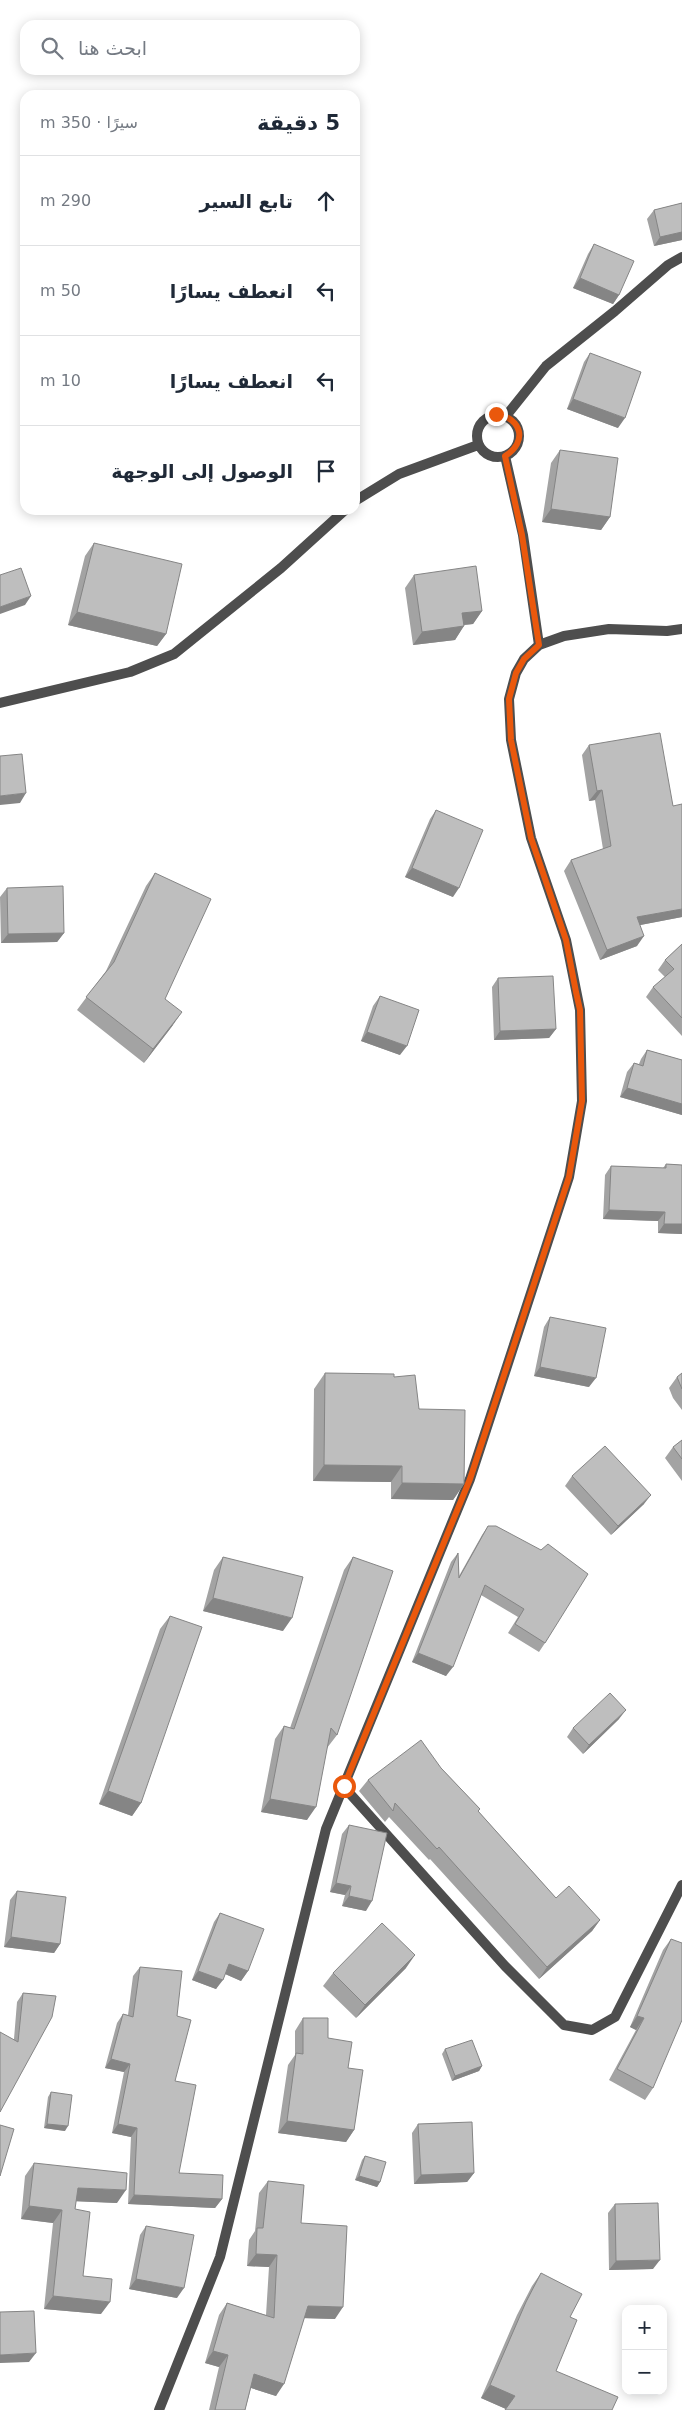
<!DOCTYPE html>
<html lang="ar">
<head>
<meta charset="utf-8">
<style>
	body { margin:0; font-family:"DejaVu Sans","Noto Sans Arabic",sans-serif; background:#f6f6f7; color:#1f2937; direction:rtl }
	.controls { position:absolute; right:15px; bottom:15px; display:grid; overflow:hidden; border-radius:10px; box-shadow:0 2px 12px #0003 }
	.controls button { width:45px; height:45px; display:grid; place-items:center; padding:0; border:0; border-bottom:1px solid #e0e1e3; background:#fff; color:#1f2937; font:25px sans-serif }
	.stop { position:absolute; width:15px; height:15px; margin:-11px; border:4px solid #ea580c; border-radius:50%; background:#fff }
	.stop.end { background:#ea580c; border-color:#fff; box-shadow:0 1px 5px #0008 }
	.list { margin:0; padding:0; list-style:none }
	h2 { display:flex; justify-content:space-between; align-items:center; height:65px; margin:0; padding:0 20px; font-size:21px }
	h2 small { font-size:16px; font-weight:400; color:#747a83 }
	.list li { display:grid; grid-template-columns:32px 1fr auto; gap:15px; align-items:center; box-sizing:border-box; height:90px; padding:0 20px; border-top:1px solid #e0e1e3 }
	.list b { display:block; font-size:19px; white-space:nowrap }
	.list em { font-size:16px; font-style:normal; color:#747a83 }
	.icon { flex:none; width:28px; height:28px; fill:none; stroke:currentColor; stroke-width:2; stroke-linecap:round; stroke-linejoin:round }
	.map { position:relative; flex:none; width:682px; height:2410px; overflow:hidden; direction:ltr }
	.search { position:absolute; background:#fff; box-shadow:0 2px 12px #0003; left:20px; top:20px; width:340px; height:55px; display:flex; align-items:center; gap:12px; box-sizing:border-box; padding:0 18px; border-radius:15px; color:#747a83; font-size:19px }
	.panel { position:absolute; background:#fff; box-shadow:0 2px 12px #0003; left:20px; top:90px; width:340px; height:425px; border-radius:15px; direction:rtl }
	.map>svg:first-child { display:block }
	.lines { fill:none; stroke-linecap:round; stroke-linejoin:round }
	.street { stroke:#4e4e4e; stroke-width:10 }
	.wall { fill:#a3a3a3 }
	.shaded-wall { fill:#858585 }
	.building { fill:#bebebe; stroke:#858585 }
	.route { stroke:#ea580c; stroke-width:6 }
</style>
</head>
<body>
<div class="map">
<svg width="682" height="2410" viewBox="0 0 682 2410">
	<rect width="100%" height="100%" fill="#fff"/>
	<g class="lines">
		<path class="street" d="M477 436a21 21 0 1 1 42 0a21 21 0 1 1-42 0Z
			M506 416 546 366 615 311 668 265 682 257
			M505 456 523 535 539 645
			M355 501 399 474 478 445
			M0 703 130 672 174 654 281 568 345 510
			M343 1786 505 1966 564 2025 592 2030 615 2017 682 1885
			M159 2410 220 2257 326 1829 470 1479 569 1177 582 1101 580 1010 566 940 531 838 511 740 509 699 516 673 524 659 539 645 564 636 609 629 667 631 682 629"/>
	</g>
	<path class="wall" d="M682 203V240L654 246 647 219 654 210Z
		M594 244 619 295 613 304 573 288 588 254Z
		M590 353 618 428 567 409 584 362Z
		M560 450 610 517 601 530 542 522 551 463Z
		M94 543 166 634 157 646 68 625 85 556Z
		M414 575 482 611 473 624 464 625 455 640 413 645 405 588Z
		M589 745 682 917 640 925 637 946 600 960 564 871 571 860 603 849 595 800 589 801 582 755Z
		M436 810 453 897 405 877 430 819Z
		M155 873 165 999 173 1025 144 1063 77 1010 106 971 146 886Z
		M7 888 64 933 57 942 1 943 0 897Z
		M682 944V1036L646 997 653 987 665 977 658 970 665 960Z
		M498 978 556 1029 549 1038 494 1040 492 987Z
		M380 996 400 1055 361 1041 373 1006Z
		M647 1050 682 1060V1115L620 1097 627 1072 634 1063 639 1064 641 1059Z
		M666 1164 682 1165V1234L658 1233V1221L603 1219 605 1175 611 1166 663 1168Z
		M550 1317 589 1387 534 1376 544 1327Z
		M325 1373 394 1377 419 1409 464 1484 453 1500 391 1499V1482L313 1481 314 1389Z
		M682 1373V1410L673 1398 669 1388 677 1377Z
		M682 1440V1481L665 1458 673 1447Z
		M572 1476 644 1504 611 1535 565 1486Z
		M488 1526 545 1643 539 1652 508 1633 518 1617 481 1595 446 1676 412 1662 451 1562 458 1553 459 1576 482 1535Z
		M223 1557 283 1631 203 1611 214 1570Z
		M353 1557 337 1735 327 1748 307 1820 261 1812 275 1739 284 1726 290 1728 344 1570Z
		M170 1616 141 1803 132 1816 99 1804 160 1629Z
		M619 1719 583 1754 567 1737 573 1728Z
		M441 1768 480 1809 478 1811 556 1898 600 1920 592 1931 539 1979 430 1859 429 1860 389 1817 385 1822 359 1791 368 1780Z
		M349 1825 366 1911 342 1906 345 1895 330 1892 342 1834Z
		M17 1891 60 1944 54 1953 4 1947 10 1900Z
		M220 1913 248 1971 241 1981 225 1974 216 1989 192 1980 214 1922Z
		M671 1939 653 2088 645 2100 609 2080 636 2030 630 2027 663 1950Z
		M140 1967 177 2016 175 2081 179 2173 222 2199 215 2208 128 2204 131 2137 112 2133 124 2072 105 2068 117 2023 123 2014 128 2015 133 1976Z
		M406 1968 356 2018 323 1986 333 1973Z
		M23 1993 56 1996 0 2112 14 2039 17 2002Z
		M303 2018 328 2038 348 2068 354 2130 346 2142 278 2133 288 2065 295 2055V2031Z
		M445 2049 482 2066 479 2071 452 2081 442 2054Z
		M51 2092 65 2131 44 2128 48 2097Z
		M418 2124 474 2173 467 2182 414 2184 412 2133Z
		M365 2156 380 2182 377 2187 355 2180 362 2160Z
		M34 2163 117 2203 76 2201 75 2209 83 2276 101 2314 44 2309 53 2223 21 2219 25 2176Z
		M268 2181 301 2223 335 2319 304 2318 276 2396 251 2388 245 2410H209L219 2367 205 2363 219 2315 227 2303 266 2315 269 2267 247 2266 249 2240 255 2231 259 2193Z
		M615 2204 653 2269 609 2270 608 2213Z
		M146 2226 177 2298 129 2289 140 2235Z
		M541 2273 570 2317 556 2371 506 2409 481 2398 517 2315 532 2286Z"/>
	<path class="shaded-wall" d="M682 232V240L654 246 660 237Z
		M580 278 619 295 613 304 573 288Z
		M573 399 625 418 618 428 567 409Z
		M551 509 610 517 601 530 542 522Z
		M31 596 25 605 0 614V607Z
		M482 611 473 624 453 626 462 613Z
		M77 612 166 634 157 646 68 625Z
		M464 626 455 640 413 645 422 632Z
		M602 790 595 800 589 801 597 791Z
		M26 793 20 803 0 805V796Z
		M412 868 459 888 453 897 405 877Z
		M682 909V917L630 927 637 917Z
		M64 933 57 942 1 943 8 934Z
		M644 936 637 946 600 960 607 950Z
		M182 1012 173 1025 144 1063 153 1049Z
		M556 1029 549 1038 494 1040 500 1031Z
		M367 1032 407 1046 400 1055 361 1041Z
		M627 1088 682 1104V1115L620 1097Z
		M609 1210 665 1212 658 1221 603 1219Z
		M664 1224H682V1234L658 1233Z
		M540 1367 596 1378 589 1387 534 1376Z
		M324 1465 402 1466 391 1482 313 1481Z
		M402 1483 464 1484 453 1500 391 1499Z
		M651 1495 644 1504 611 1535 618 1526Z
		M213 1598 292 1618 283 1631 203 1611Z
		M418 1653 453 1667 446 1676 412 1662Z
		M626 1710 619 1719 583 1754 589 1745Z
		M108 1791 141 1803 132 1816 99 1804Z
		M270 1799 316 1807 307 1820 261 1812Z
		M336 1883 351 1886 345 1895 330 1892Z
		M349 1896 372 1901 366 1911 342 1906Z
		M600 1920 592 1931 539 1979 547 1967Z
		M11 1937 60 1944 54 1953 4 1947Z
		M415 1955 406 1968 356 2018 365 2005Z
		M229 1964 248 1971 241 1981 223 1973Z
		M198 1971 223 1980 216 1989 192 1980Z
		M637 2016 644 2018 636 2030 630 2027Z
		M111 2059 130 2064 124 2072 105 2068Z
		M482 2066 479 2071 452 2081 455 2076Z
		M287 2121 354 2130 346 2142 278 2133Z
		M47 2124 68 2126 65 2131 44 2128Z
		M118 2124 137 2128 131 2137 112 2133Z
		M474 2173 467 2182 414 2184 421 2175Z
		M359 2176 380 2182 377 2187 355 2180Z
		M78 2188 126 2190 117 2203 69 2201Z
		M134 2195 222 2199 215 2208 128 2204Z
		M29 2206 62 2210 53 2223 21 2219Z
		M256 2254 277 2255 269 2267 247 2266Z
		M660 2260 653 2269 609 2270 616 2261Z
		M136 2279 184 2288 177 2298 129 2289Z
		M53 2296 110 2302 101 2314 44 2309Z
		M308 2306 343 2307 335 2319 300 2318Z
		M213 2351 228 2355 219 2367 205 2363Z
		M36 2353 29 2362 0 2363V2355Z
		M254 2374 284 2384 276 2396 245 2386Z
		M490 2385 515 2396 506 2409 481 2398Z"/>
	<path class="building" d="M682 203V232L660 237 654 210Z
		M594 244 634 261 619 295 580 278Z
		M590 353 641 372 625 418 573 399Z
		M560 450 618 458 610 517 551 509Z
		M94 543 182 564 166 634 77 612Z
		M476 566 482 611 462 613 464 626 422 632 414 575Z
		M21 568 31 596 0 607V575Z
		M660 733 673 806 682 804V909L637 917 644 936 607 950 571 860 611 846 602 790 597 791 589 745Z
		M22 754 26 793 0 796V756Z
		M436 810 483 830 459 888 412 868Z
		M155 873 211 899 165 999 182 1012 153 1049 86 997 114 962Z
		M63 886 64 933 8 934 7 888Z
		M682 944V1018L653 987 674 969 665 960Z
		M553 976 556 1029 500 1031 498 978Z
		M380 996 419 1010 407 1046 367 1032Z
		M647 1050 682 1060V1104L627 1088 634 1063 643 1066Z
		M666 1164 682 1165V1224H664L665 1212 609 1210 611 1166 666 1168Z
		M550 1317 606 1328 596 1378 540 1367Z
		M325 1373 394 1374V1377L415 1375 419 1409 465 1410 464 1484 402 1483V1466L324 1465Z
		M682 1373V1389L677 1377Z
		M682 1440V1459L673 1447Z
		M605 1446 651 1495 618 1526 572 1476Z
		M488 1526H496L541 1550 548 1544 588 1574 545 1643 515 1624 524 1609 485 1585 453 1667 418 1653 458 1553 459 1578Z
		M223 1557 303 1577 292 1618 213 1598Z
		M353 1557 393 1571 337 1735 331 1728 316 1807 270 1799 284 1726 294 1729Z
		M170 1616 202 1627 141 1803 108 1791Z
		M610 1693 626 1710 589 1745 573 1728Z
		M421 1740 441 1768 480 1809 478 1811 556 1898 569 1886 600 1920 547 1967 439 1847 437 1849 395 1803 393 1811 368 1780Z
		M349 1825 387 1833 372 1901 349 1896 351 1886 336 1883Z
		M17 1891 66 1897 60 1944 11 1937Z
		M220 1913 264 1929 248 1971 229 1964 223 1980 198 1971Z
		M382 1923 415 1955 365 2005 333 1973Z
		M671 1939 682 1943V2020L653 2088 617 2069 644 2018 637 2016Z
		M140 1967 182 1971 177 2016 191 2020 175 2081 196 2085 179 2173 223 2175 222 2199 134 2195 137 2128 118 2124 130 2064 111 2059 123 2014 133 2017Z
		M23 1993 56 1996 52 2017 0 2112V2032L18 2042Z
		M303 2018H328V2038L352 2042 348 2068 363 2070 354 2130 287 2121 296 2053 303 2054Z
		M472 2040 482 2066 455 2076 445 2049Z
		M51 2092 72 2095 68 2126 47 2124Z
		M472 2122 474 2173 421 2175 418 2124Z
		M0 2125 14 2129 0 2176Z
		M365 2156 386 2162 380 2182 359 2176Z
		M34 2163 127 2173 126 2190 78 2188 75 2209 90 2212 83 2276 112 2279 110 2302 53 2296 62 2210 29 2206Z
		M268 2181 304 2185 301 2223 347 2226 343 2307 308 2306 284 2384 254 2374 245 2410H215L228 2355 213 2351 227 2303 274 2318 277 2255 256 2254 257 2228H263Z
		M658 2203 660 2260 616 2261 615 2204Z
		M146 2226 194 2235 184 2288 136 2279Z
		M541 2273 582 2294 570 2317 577 2320 556 2371 618 2397 612 2410H505L515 2396 490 2385 526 2302Z
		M34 2311 36 2353 0 2355V2312Z"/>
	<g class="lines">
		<path class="route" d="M344 1786 470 1479 569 1177 582 1101 580 1010 576 992 566 940 531 838 511 740 509 699 516 673 524 659 539 645 522 535 505 456C528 442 522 418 496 414"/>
	</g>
</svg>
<div class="controls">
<button>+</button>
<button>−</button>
</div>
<div class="stop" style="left:344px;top:1786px"></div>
<div class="stop end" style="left:496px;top:414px"></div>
<div class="search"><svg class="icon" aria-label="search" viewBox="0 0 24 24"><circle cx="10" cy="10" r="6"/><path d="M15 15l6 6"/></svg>ابحث هنا</div>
<section class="panel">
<h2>5 دقيقة<small>سيرًا · 350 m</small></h2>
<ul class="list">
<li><svg class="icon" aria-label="ahead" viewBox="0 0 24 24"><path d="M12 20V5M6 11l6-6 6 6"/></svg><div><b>تابع السير</b></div><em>290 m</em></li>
<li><svg class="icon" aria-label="left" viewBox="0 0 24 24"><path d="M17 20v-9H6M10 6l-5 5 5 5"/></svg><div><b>انعطف يسارًا</b></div><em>50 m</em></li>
<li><svg class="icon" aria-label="left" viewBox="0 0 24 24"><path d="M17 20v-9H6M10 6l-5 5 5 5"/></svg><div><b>انعطف يسارًا</b></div><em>10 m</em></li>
<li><svg class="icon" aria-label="arrive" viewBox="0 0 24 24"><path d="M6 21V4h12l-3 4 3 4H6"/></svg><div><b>الوصول إلى الوجهة</b></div></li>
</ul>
</section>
</div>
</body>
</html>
